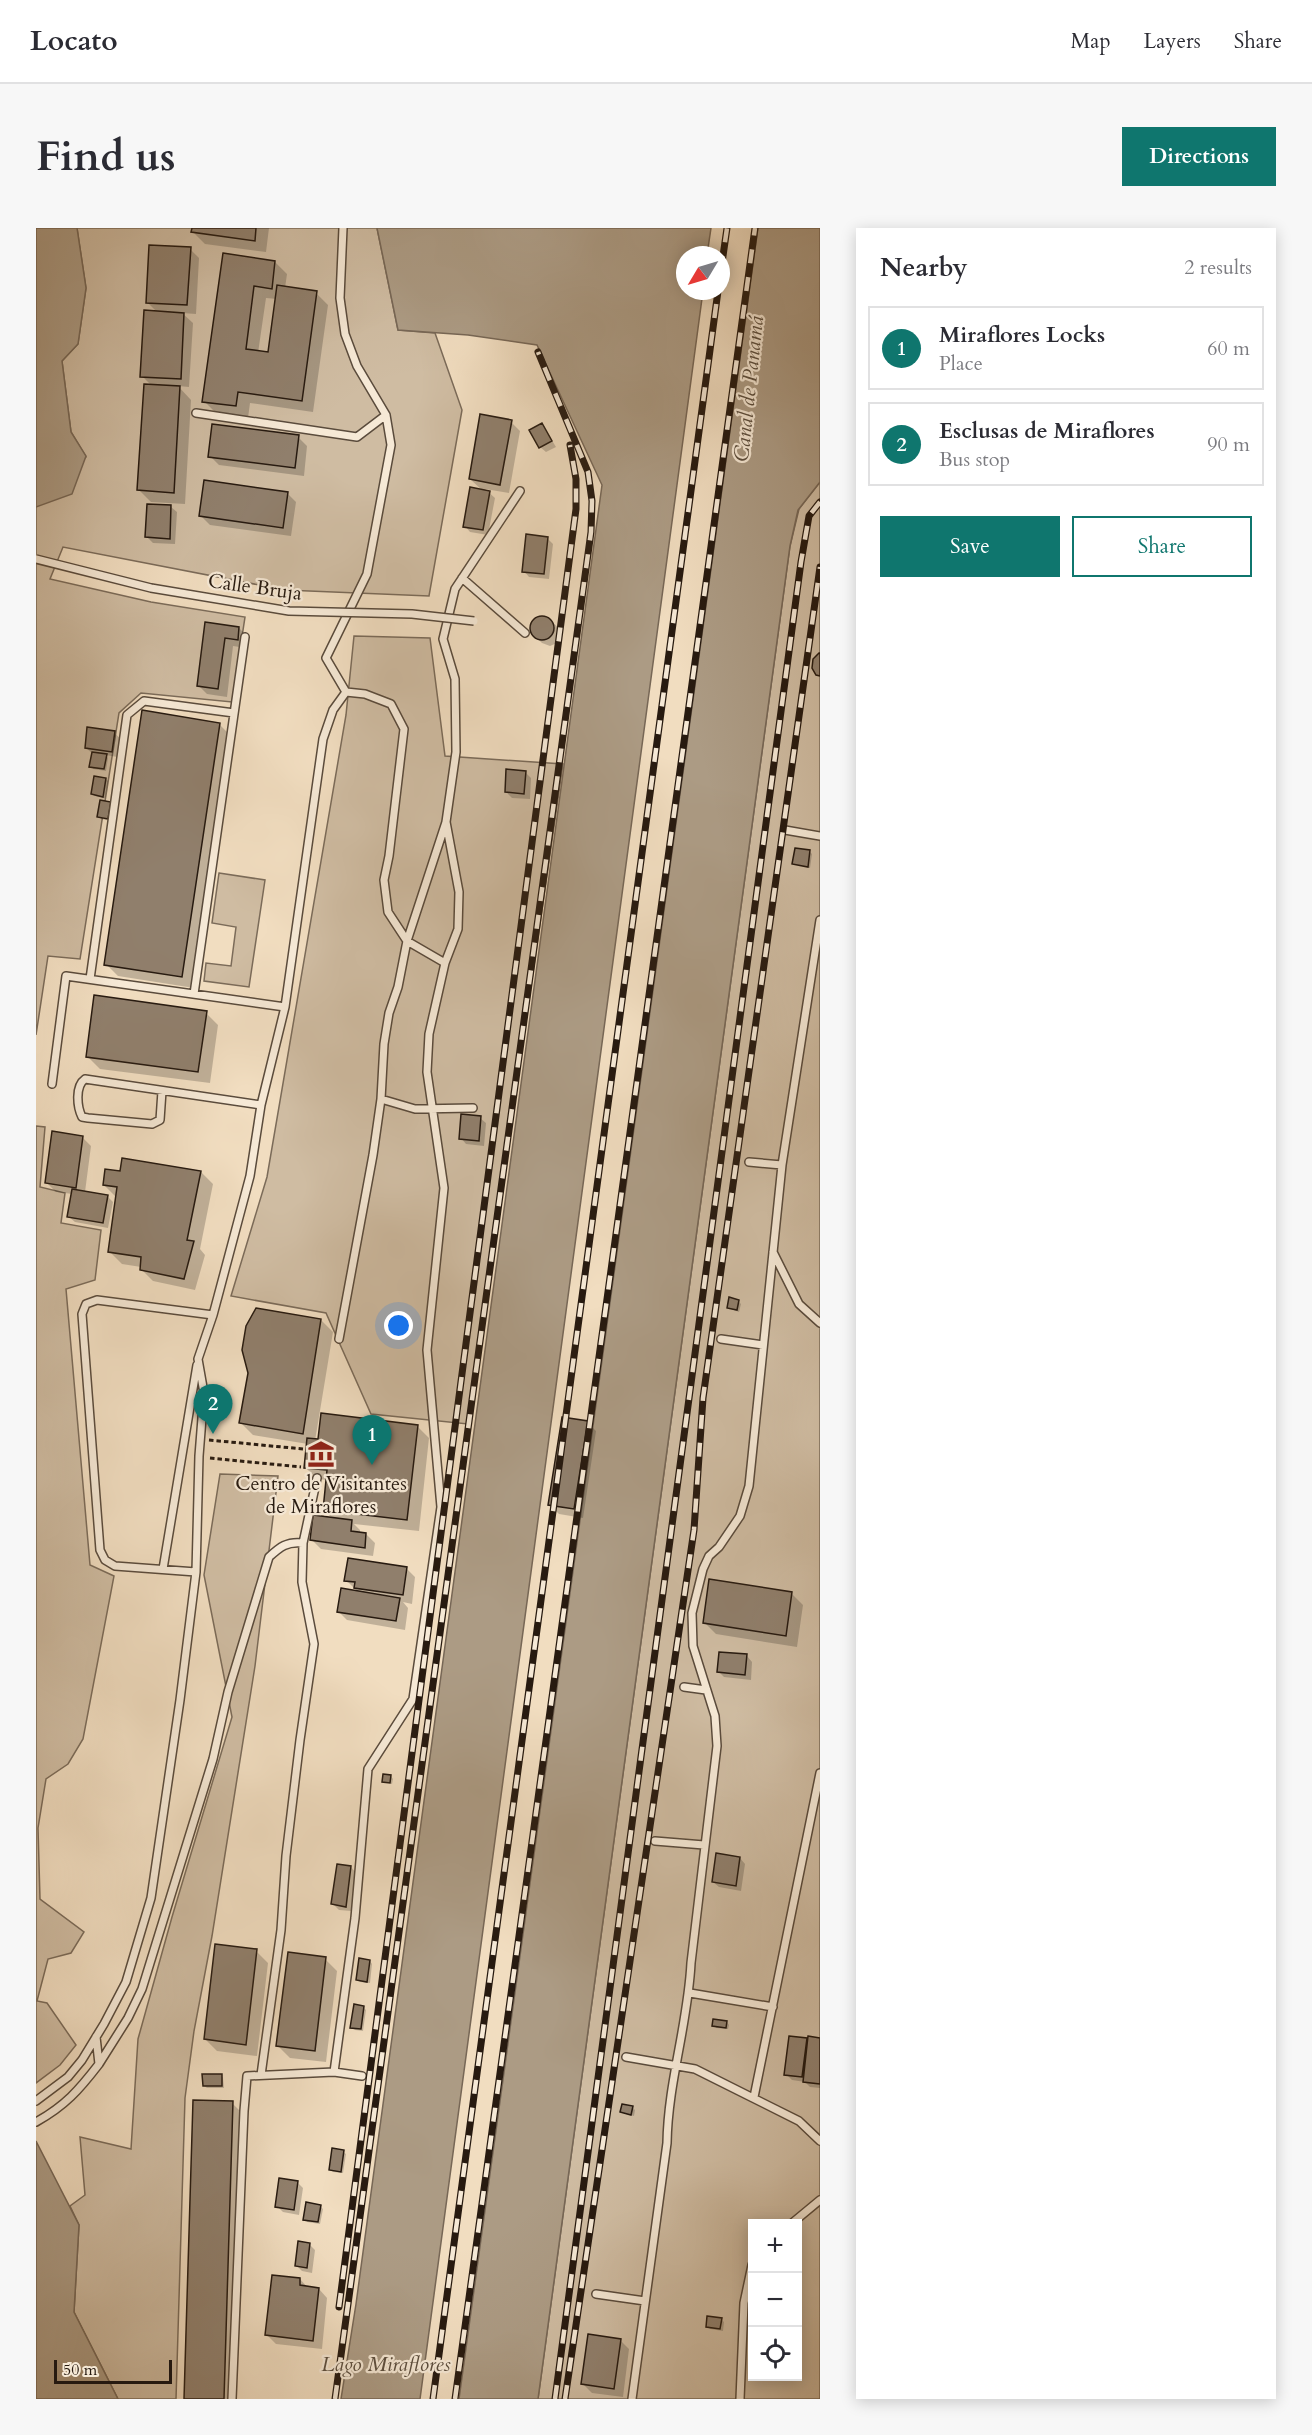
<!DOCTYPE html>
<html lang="en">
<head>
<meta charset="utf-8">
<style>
	body { margin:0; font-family:Cardo,serif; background:#f7f7f7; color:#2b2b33 }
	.controls { position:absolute; right:18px; bottom:18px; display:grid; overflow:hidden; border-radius:0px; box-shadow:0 3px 15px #0003 }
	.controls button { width:54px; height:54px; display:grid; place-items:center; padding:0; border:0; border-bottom:2px solid #e1e1e2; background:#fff; color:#2b2b33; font:30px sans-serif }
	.compass { position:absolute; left:640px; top:18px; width:54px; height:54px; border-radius:50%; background:#fff; box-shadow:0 3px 15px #0003; rotate:232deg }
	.scale { position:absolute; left:18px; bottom:15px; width:118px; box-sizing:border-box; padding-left:6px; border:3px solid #271a10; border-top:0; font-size:16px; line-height:21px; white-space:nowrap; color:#271a10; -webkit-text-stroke:4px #f6e9d6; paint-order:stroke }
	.you { position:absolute; left:363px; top:1098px; width:21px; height:21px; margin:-15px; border:4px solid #fff; border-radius:50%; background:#1a73e8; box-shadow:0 0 0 9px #1a73e833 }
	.badge { display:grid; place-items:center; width:39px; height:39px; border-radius:50%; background:#0f766e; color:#fff; font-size:20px; font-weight:700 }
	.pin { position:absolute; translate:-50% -50px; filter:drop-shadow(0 2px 3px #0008) }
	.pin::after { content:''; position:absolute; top:32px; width:21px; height:18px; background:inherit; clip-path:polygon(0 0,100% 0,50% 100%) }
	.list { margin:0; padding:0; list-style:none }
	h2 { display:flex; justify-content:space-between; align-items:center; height:78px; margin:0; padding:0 24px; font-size:26px }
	h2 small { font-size:20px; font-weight:400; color:#7c7c81 }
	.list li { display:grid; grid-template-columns:39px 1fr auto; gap:18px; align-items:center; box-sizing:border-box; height:84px; margin:0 12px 12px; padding:0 12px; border:2px solid #e1e1e2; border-radius:0px }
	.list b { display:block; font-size:22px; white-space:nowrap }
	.list p { margin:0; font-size:20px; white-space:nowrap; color:#7c7c81 }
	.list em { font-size:20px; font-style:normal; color:#7c7c81 }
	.actions { display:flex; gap:12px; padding:18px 24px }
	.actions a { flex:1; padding:14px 0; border:2px solid #0f766e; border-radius:0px; text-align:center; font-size:21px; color:#0f766e }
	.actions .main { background:#0f766e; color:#fff }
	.icon { flex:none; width:33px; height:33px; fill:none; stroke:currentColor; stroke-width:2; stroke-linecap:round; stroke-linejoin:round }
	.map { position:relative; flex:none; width:784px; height:2171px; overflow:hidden; border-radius:0px }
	header { display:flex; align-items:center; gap:36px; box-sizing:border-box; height:84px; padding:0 30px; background:#fff; border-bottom:2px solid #e1e1e2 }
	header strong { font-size:28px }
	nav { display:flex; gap:33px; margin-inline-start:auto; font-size:21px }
	.intro { display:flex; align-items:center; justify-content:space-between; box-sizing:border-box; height:144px; padding:0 36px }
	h1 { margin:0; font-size:42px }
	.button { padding:15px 27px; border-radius:0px; background:#0f766e; color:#fff; font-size:21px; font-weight:700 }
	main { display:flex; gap:36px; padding:0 36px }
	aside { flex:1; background:#fff; border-radius:0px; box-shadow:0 3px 15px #0003 }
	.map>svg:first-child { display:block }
	.green { fill:#cfbca2; stroke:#7b6b59; stroke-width:1.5; fill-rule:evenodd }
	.water { fill:#ac9b84; stroke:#776756; stroke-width:1.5 }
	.shadow { fill:#0003; fill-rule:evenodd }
	.building { fill:#907f6c; stroke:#271a10; stroke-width:1.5 }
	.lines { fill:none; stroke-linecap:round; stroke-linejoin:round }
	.lane-casing { stroke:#5a4b3c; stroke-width:10 }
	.path { stroke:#271a10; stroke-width:3; stroke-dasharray:4.5 3; stroke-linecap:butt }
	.lane { stroke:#f6e9d6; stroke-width:7 }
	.rail-casing { stroke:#271a10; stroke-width:7 }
	.rail { stroke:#f6e9d6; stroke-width:4.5; stroke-dasharray:14; stroke-linecap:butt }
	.lane-bridge-casing { stroke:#5a4b3c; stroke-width:10; stroke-linecap:butt }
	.lane-bridge { stroke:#f6e9d6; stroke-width:7 }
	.labels { text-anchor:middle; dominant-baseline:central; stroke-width:4.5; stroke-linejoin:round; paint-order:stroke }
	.street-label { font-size:20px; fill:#271a10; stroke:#f6e9d6 }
	.poi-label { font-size:20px; fill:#271a10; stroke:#f6e9d6 }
	.water-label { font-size:21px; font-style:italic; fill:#5c4e3e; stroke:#f6e9d6 }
</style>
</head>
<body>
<header>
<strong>Locato</strong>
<nav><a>Map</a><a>Layers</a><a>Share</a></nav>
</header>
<div class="intro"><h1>Find us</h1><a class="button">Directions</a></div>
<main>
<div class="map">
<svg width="784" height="2171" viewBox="0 0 784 2171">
	<rect width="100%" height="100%" fill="#f1ddc0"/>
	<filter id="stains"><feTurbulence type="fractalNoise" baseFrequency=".00333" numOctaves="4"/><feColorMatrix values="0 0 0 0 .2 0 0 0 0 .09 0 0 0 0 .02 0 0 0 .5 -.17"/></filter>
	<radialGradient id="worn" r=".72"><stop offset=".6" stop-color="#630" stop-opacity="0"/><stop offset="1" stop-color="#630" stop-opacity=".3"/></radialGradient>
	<path class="green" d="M41 0H341L362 102 399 105 426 182 393 368 249 362 27 319 14 351 115 374 209 389 196 474 105 465 83 485 44 731 12 728 0 807V279L50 229 35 204 26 133 42 116 50 60Z
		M784 254V2171H502L754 318 763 281ZM716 1996H762V2148H716Z
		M318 408 394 410 409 528 527 536 432 1196 335 1186 290 1085 195 1068 231 949 310 487Z
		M183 645 229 652 213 759 168 753 170 735 195 738 200 699 176 695Z
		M0 898 9 899 4 959 29 965 25 995 65 1002 59 1052 30 1061 54 1337 78 1348 47 1511 32 1536 10 1551 2 1600 4 1671 48 1704 35 1725 12 1731 1 1773 11 1775 40 1817 24 1837 0 1855Z
		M184 1246 242 1248 219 1438 176 1708 158 1803 149 1870 140 2171H82L38 2084 43 1997 34 1978 49 1967 44 1909 95 1921 102 1811 136 1689 196 1489 168 1347Z"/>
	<path class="water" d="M0 0H41L50 60 42 116 26 133 35 204 50 228 36 266 0 279Z
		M341 0H675L671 27H649V63H667L384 2171H305L320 2076 566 257 501 117 432 107 362 102Z
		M722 0H784V254L762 282 754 318 502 2171H423Z
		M0 1913 43 1997 38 2084 82 2171H0Z"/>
	<path class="shadow" d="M157 0H233L230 24 169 16 157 4Z
		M154 21 163 30 160 86 146 85 157 95 153 159 142 158 155 172 149 276 115 274 103 262 116 158 106 148 122 85 111 74Z
		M188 27 239 34 251 46 249 60 280 65 292 77 277 184 214 175 212 190 180 185 168 173ZM230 70 241 71 233 126 222 125Z
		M475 194 484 203 473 265 449 261 459 270 452 307 434 304 429 298 447 263 434 251Z
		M506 196 520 219 510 224 504 219Z
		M262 209 271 218 268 248 183 237 174 228Z
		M251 265 260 274 255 308 174 297 165 288Z
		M135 279 141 284 139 316 117 315 111 309Z
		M511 310 517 316 513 351 493 349 488 343Z
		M502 389H510L523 400 524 408 521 415 514 418 506 415 500 409 495 402 496 394Z
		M170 396 203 400 212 409 210 420 197 418 191 469 171 466 162 457Z
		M183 496 195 508 158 760 82 748 70 736Z
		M78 505 84 510 81 529 70 527 72 530 70 543 57 541 55 538 57 526 50 520Z
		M489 544 495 550 494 571 476 570 470 564Z
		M70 551 72 553 69 570 59 568 56 566Z
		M75 576 77 578 75 593 65 591 62 588Z
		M774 624 776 626 774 640 758 635Z
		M170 785 182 797 174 855 64 841 52 829Z
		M444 890 450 895 448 918 430 916 425 910Z
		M46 909 55 918 49 964 71 968 77 974 72 1000 39 994 33 989 37 966 20 964 11 955Z
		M165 944 177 956 164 1021 169 1027 159 1062 117 1053 105 1041V1039L86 1036 74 1024 81 970 68 957Z
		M702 1073 705 1076 703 1084 692 1080Z
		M285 1092 297 1104 279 1213 381 1198 393 1210 383 1303 318 1296 324 1302V1305L330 1306 339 1315 337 1328 285 1321 276 1312 297 1291 288 1282 292 1252 281 1251 269 1239 272 1216 217 1207 205 1195Z
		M551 1194 560 1203 547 1290 523 1286 514 1277Z
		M370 1340 379 1349 376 1376 367 1374 372 1380 369 1402 311 1392 302 1383 322 1364 310 1352Z
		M755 1365 767 1377 761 1419 680 1406 668 1394Z
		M711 1428 716 1434 715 1452 688 1449 682 1443Z
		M355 1548 357 1551 356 1556 347 1553Z
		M704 1630 709 1636 705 1663 683 1659 677 1654Z
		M315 1639 320 1645 315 1683 303 1682 297 1676Z
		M220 1723 232 1735 221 1828 181 1823 169 1811Z
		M289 1731 301 1743 290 1834 254 1830 242 1818Z
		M334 1733 336 1736 334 1755 324 1754 322 1752Z
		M327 1779 330 1782 327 1803 319 1802 316 1799Z
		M691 1794 693 1797 692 1801 680 1800 678 1797Z
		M784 1811V1860L774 1859 769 1854 756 1852 750 1846 770 1812 773 1815Z
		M185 1847 187 1850 188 1860H171L168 1858Z
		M196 1875 208 1887 200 2171H150Z
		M596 1879 599 1882 598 1888 586 1884Z
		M307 1924 310 1926 307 1945 297 1944 294 1941Z
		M261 1954 267 1960 263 1987 247 1984 241 1978Z
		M284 1978 287 1981 284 1996 271 1994 269 1991Z
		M273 2016 279 2022 276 2045 266 2043 260 2037Z
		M264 2051 272 2060 283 2061 291 2070 286 2121 240 2116 231 2107Z
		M685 2091 688 2094 687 2103 674 2101 671 2098Z
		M584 2112 593 2121 587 2169 556 2165 547 2156Z"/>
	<path class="building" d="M156 0H220L219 13 155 4Z
		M113 17 155 19 151 77 110 75Z
		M187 25 239 33 236 61 218 58 210 121 232 124 241 57 281 63 266 173 202 164 200 178 166 174Z
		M108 82 148 85 145 151 104 149Z
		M108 156 144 158 138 265 101 262Z
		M444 186 476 192 464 257 433 251Z
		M506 195 516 213 503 220 493 202Z
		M176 196 263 207 259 240 172 229Z
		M168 252 252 264 247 300 163 288Z
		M434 259 454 263 447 302 427 299Z
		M111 276 135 277 134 311 109 309Z
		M490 306 512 309 508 346 486 344Z
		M494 400a12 12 0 1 1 24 0a12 12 0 1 1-24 0Z
		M169 394 203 399 202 412 189 410 182 461 161 458Z
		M783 425H784V448L780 447 776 440 777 431Z
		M106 482 184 495 146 749 68 737Z
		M51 499 79 503 76 524 49 520Z
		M56 524 71 526 68 541 53 539Z
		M470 541 490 543 488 566 469 564Z
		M58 548 70 550 67 569 55 566Z
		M64 572 75 574 72 591 61 589Z
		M759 620 774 622 772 639 756 636Z
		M58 767 171 783 162 844 50 829Z
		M425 886 445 888 443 913 423 911Z
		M16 903 47 908 40 960 9 955Z
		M86 930 165 943 151 1012 158 1013 148 1051 104 1042 105 1029 72 1024 81 959 67 957 69 941 84 943Z
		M36 961 72 967 67 995 31 989Z
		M693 1069 703 1072 701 1082 691 1080Z
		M220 1080 285 1091 267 1206 203 1195 212 1145 206 1122 210 1098Z
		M285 1185 382 1197 371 1292 287 1282 291 1242 268 1240 271 1210 282 1211Z
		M526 1189 552 1193 538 1281 512 1277Z
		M277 1287 316 1292 315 1303 330 1305 329 1320 274 1312Z
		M312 1330 371 1339 367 1367 318 1360 319 1354 308 1353Z
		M673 1351 756 1364 750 1408 667 1395Z
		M305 1360 364 1370 360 1393 301 1384Z
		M683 1424 711 1426 709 1447 681 1444Z
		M347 1546 355 1547 354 1555 346 1554Z
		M680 1625 704 1629 700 1658 676 1654Z
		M301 1636 315 1638 310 1679 295 1676Z
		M179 1716 221 1721 210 1817 168 1811Z
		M252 1724 290 1729 279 1823 240 1818Z
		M323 1730 334 1732 331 1754 320 1752Z
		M318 1776 328 1778 325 1801 314 1800Z
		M677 1791 691 1793 690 1800 676 1798Z
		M753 1808 771 1810 766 1849 748 1847Z
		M772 1808 784 1810V1856L767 1854Z
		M166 1846H186V1858H167Z
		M157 1872 197 1873 188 2171H148Z
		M586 1876 597 1878 595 1887 584 1884Z
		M296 1920 308 1922 305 1944 293 1942Z
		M243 1950 262 1953 258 1982 239 1979Z
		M270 1974 285 1977 282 1994 267 1992Z
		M262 2013 274 2015 271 2040 259 2038Z
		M236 2047 264 2050V2057L283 2060 277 2113 229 2107Z
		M671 2088 686 2090 684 2101 670 2099Z
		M552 2106 585 2111 578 2161 545 2156Z"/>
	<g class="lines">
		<defs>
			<path id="lane" d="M160 185 321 209 350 187
				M426 350 489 405
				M310 464 329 466 355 476 368 501 353 628 348 652 352 684 371 713 409 735
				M749 602 784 608
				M54 751 91 487 108 473 198 485
				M158 766 209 409
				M16 856 30 748 249 779
				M126 863 124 892 116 896 52 890 46 889C41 879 39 858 49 851L225 877
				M345 871 379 881 437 880
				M713 934 746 937
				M737 1024 763 1076 784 1095
				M303 1111 337 927 345 871 348 816 353 785 362 759 371 713 410 594 420 524 419 451 407 411 419 361 484 263
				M685 1111 727 1117
				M127 1341 161 1137
				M160 1344 79 1338 69 1332 64 1322 46 1086 50 1076 61 1072 177 1087
				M648 1459 670 1462
				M619 1613 668 1617
				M654 1765 737 1779
				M590 1829 659 1841 763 1893 784 1913
				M63 1836 92 1790 106 1761 177 1531 192 1464 233 1329C244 1319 251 1313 267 1315
				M298 1844 319 1690 332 1541 377 1471 405 1279 391 1122 408 960 391 844 393 806 409 735 422 701 423 664 410 594
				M225 1847 245 1702 250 1628 264 1512 278 1416 266 1354 267 1315 281 1250
				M718 1869 784 1545
				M0 1873 32 1849 46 1832 68 1796 90 1754 115 1670 144 1472 160 1344 163 1228 168 1165 162 1131 177 1087 214 948 225 877 249 779 287 511 297 482 310 464 290 430 331 346 355 217 350 187 321 138 309 106 304 70 307 0
				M0 1894C29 1878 43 1862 63 1836L60 1809
				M755 1996 784 1972
				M560 2066 609 2073
				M196 2171 208 1883 211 1848 298 1844 326 1848
				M596 2171 631 1915C632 1854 652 1796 655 1735L681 1518 679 1488 657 1418 656 1385 667 1341 673 1328 683 1319 704 1288 713 1258 746 937 784 692
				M704 2171 708 2075 716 2037"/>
		</defs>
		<use href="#lane" class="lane-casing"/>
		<path class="path" d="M173 1212 267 1221
			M174 1230 265 1239"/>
		<use href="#lane" class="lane"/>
		<defs>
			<path id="rail" d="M685 42 691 0
				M303 2079 540 281V251L534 217
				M299 2171 555 304 556 273 552 244 502 124
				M397 2171 682 63
				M419 2171 719 0
				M519 2171 765 334 773 288 784 274
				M529 2171 658 1302 667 1170 784 339"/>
		</defs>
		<use href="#rail" class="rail-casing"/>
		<use href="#rail" class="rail"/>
		<defs>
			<path id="lane-bridge" d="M0 331 115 360 253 383 376 386 438 393"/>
		</defs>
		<use href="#lane-bridge" class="lane-bridge-casing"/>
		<use href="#lane-bridge" class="lane-bridge"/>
	</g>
	<defs>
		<symbol id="museum-bare" viewBox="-9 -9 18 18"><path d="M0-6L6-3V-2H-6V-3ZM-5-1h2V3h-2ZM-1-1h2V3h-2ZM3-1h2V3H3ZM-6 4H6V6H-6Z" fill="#8f2418" stroke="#f6e9d6" stroke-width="2.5" paint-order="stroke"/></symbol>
	</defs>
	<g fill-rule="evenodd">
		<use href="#museum-bare" x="266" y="1207" width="38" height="38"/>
	</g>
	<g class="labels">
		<g class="street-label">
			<text transform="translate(219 359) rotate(8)">Calle Bruja</text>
		</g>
		<g class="poi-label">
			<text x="285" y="1255">Centro de Visitantes<tspan x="285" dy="23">de Miraflores</tspan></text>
		</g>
		<g class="water-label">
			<text transform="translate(713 161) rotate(-84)">Canal de Panamá</text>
			<text x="350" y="2136">Lago Miraflores</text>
		</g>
	</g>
	<rect width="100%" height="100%" filter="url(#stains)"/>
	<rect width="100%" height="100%" fill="url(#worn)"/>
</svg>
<div class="controls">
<button>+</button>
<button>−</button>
<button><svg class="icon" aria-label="locate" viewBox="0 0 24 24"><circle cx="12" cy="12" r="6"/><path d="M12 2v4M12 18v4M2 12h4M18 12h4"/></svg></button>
</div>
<svg class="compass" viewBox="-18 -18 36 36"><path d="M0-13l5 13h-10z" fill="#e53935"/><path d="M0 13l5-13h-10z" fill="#7c7c81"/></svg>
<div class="scale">50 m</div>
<div class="you"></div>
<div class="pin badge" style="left:336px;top:1237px">1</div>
<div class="pin badge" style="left:177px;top:1206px">2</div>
</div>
<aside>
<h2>Nearby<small>2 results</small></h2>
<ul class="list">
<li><span class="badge">1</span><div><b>Miraflores Locks</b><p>Place</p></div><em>60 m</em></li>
<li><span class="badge">2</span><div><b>Esclusas de Miraflores</b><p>Bus stop</p></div><em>90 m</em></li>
</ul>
<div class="actions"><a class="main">Save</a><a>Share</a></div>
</aside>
</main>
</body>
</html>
